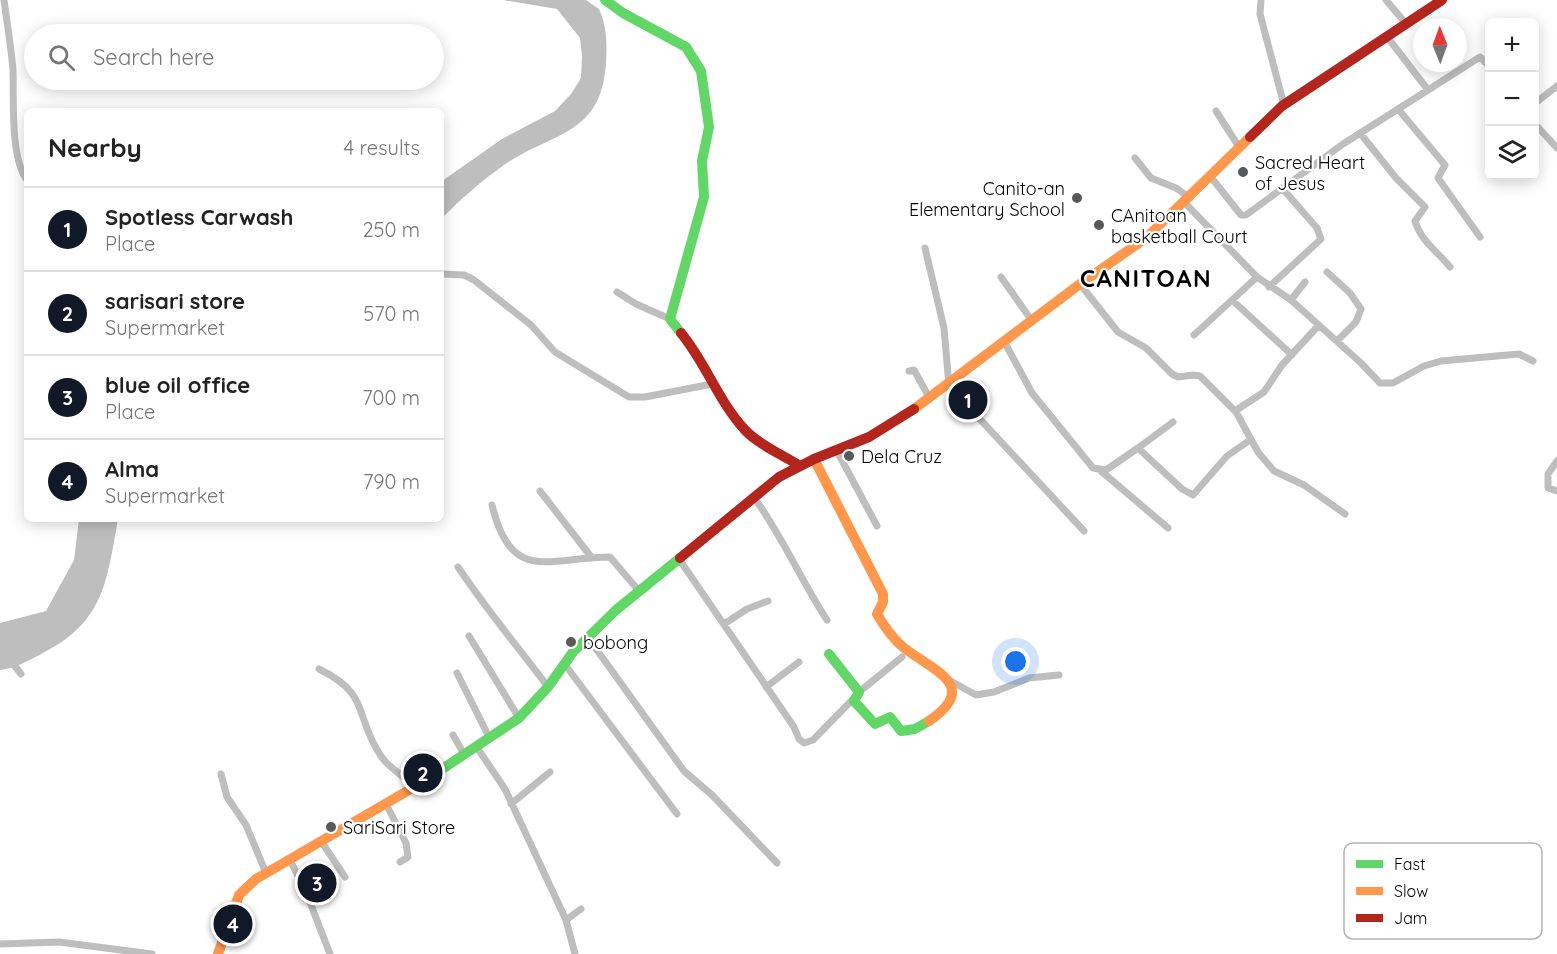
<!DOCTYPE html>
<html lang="en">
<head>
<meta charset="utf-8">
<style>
	body { margin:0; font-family:Quicksand,sans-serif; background:#f2f2f2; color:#222 }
	.controls { position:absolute; right:18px; top:18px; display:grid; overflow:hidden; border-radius:9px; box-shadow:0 3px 15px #0003 }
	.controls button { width:54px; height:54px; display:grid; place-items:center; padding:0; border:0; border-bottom:2px solid #e0e0e0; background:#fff; color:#222; font:30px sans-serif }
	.compass { position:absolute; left:1413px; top:18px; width:54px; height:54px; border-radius:50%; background:#fff; box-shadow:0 3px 15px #0003; rotate:359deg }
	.you { position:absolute; left:1016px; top:662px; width:21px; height:21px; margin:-15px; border:4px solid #fff; border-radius:50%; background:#1a73e8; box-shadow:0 0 0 9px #1a73e833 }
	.badge { display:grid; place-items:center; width:39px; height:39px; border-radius:50%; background:#111827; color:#fff; font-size:20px; font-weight:700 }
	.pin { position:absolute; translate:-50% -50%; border:3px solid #fff; box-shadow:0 2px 6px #0006 }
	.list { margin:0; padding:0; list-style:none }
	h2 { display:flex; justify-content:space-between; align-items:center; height:78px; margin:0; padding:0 24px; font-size:26px }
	h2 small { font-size:20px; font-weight:400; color:#767676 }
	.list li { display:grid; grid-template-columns:39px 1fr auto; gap:18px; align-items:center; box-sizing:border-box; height:84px; padding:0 24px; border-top:2px solid #e0e0e0 }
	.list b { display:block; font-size:22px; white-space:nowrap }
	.list p { margin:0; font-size:20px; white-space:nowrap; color:#767676 }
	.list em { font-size:20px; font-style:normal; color:#767676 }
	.icon { flex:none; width:33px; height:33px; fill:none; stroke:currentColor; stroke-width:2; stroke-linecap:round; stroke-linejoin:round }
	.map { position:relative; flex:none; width:1557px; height:954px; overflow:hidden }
	.search { position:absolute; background:#fff; box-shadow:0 3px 15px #0003; left:24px; top:24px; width:420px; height:66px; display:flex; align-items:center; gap:15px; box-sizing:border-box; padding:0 21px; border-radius:33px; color:#767676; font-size:22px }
	.panel { position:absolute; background:#fff; box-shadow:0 3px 15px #0003; left:24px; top:108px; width:420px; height:414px; border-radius:9px }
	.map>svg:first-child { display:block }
	.water { fill:#bebebe }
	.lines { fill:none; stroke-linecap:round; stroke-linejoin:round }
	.street { stroke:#bebebe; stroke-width:7 }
	.fast { stroke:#63d668; stroke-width:10 }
	.slow { stroke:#ff974d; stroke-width:10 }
	.jam { stroke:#b3261e; stroke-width:10 }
	.poi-dot { fill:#595959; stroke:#fff; stroke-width:2 }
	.labels { text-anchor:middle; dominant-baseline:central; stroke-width:4.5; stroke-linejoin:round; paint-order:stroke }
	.poi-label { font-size:18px; fill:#000; stroke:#fff; text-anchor:start }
	.district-label { font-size:24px; font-weight:bold; letter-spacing:1.5px; fill:#000; stroke:#fff }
	.key { fill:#fff; stroke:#b2b2b2; stroke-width:1.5 }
	.key-label { font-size:16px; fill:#000 }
</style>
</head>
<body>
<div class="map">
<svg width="1557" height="954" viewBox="0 0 1557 954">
	<rect width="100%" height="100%" fill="#fff"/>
	<path class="water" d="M503 0H586L599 9C607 27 607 43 606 63 601 136 554 131 504 165 481 181 460 200 441 219L442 181 502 139 555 111 571 94 581 78 582 56 580 38 557 9Z
		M79 519H118C107 581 104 622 43 653 28 661 16 668 0 670V623L46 611 74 560Z"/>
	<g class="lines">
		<path class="street" d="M4 0C7 23 11 46 13 70 14 98 10 158 27 180
			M1261 0 1260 14 1284 105
			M1386 0 1407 25
			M1388 38 1428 90
			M1534 104 1557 86
			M1398 109 1445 165 1438 178 1480 237
			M1216 111 1239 147
			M1534 123 1557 148
			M1360 133 1396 178 1425 207 1415 221C1421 241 1437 251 1450 267
			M1135 158 1151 178 1176 188 1190 198
			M1210 176 1241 215H1246L1343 144 1480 57 1490 67
			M1185 203 1257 277 1291 300 1361 363 1380 383H1393L1424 366 1441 361 1519 354 1533 361
			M925 248 944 328 949 386 1084 531
			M1327 272 1350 293 1361 309 1356 322 1337 341
			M441 274 464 275 474 280 531 325 555 352 629 397H645L712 384
			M1001 277 1032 321
			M1080 284 1118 332 1146 348 1172 374 1178 377 1193 375 1200 376 1236 412 1258 452 1274 471 1304 485 1345 514
			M1269 287 1321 239 1317 228 1282 188
			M617 292 636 304 670 319
			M1232 300 1292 355
			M1291 300 1305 282
			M1194 335 1257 277
			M1005 343 1032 393 1093 468 1106 470 1138 448 1182 489 1193 495 1227 456 1250 440
			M909 371 914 370 930 399
			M1235 411 1264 392 1282 365 1319 325
			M1138 448 1173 422
			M837 451 877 526
			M1557 461 1548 474V488L1557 491
			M1101 471 1168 528
			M540 491 592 558
			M755 499C783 537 801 581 827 620
			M492 505C511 585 549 557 610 557L639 591
			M679 559 794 727 799 739 804 743 813 740 854 698
			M458 567C486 609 518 647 548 687
			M724 624 747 609 768 601
			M469 636 519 718
			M589 639 684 771 712 795 777 863
			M0 661H11L21 674
			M566 666 677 814
			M319 669C372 695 353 715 381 756 389 769 404 774 414 788
			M457 673 489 737
			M947 679 976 695 994 692 1029 678 1059 675
			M766 687 799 662
			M859 692 902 657
			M453 735 464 754
			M476 746 505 789 566 920 575 954
			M221 774 227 797 246 825 266 873
			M386 804 406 843 408 857 400 862
			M511 804 550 772
			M321 841 345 877
			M290 860 306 892 330 954
			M566 920 581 909
			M0 944 59 942 152 954"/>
		<path class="fast" d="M605 0 623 13 686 47 701 71 709 127 702 161 704 197 670 319 681 333
			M829 654 859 692 854 701 875 724 890 717 901 731 915 729 929 721
			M421 783 519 718 548 687 573 652 616 610 680 558"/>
		<path class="slow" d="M914 409 1080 284 1146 238 1250 137
			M814 459 883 594V602L877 614C884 626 892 638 903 647 931 670 982 685 929 721
			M218 954 239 895 256 879 421 783"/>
		<path class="jam" d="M1250 137 1282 106 1442 0
			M681 333C706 363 718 401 745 430 759 445 783 455 800 466
			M680 558 779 477 814 459 869 437 914 409"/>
	</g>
	<g class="poi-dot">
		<circle cx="1243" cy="172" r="6"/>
		<circle cx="1077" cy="198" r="6"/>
		<circle cx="1099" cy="225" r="6"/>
		<circle cx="849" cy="456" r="6"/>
		<circle cx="571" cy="642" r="6"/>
		<circle cx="331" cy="827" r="6"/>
	</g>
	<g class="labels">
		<g class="poi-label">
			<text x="1255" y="162">Sacred Heart<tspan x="1255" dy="21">of Jesus</tspan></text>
			<text x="1065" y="188" text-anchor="end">Canito-an<tspan x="1065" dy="21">Elementary School</tspan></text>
			<text x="1111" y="215">CAnitoan<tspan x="1111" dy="21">basketball Court</tspan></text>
			<text x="861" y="456">Dela Cruz</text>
			<text x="583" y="642">bobong</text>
			<text x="343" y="827">SariSari Store</text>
		</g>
		<g class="district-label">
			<text x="1146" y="278">CANITOAN</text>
		</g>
	</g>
	<rect x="1344" y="843" width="198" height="96" rx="9" class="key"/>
	<rect x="1356" y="860" width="27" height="8" fill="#63d668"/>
	<rect x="1356" y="887" width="27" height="8" fill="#ff974d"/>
	<rect x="1356" y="914" width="27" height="8" fill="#b3261e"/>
	<g class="key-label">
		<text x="1394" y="870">Fast</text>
		<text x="1394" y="897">Slow</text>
		<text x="1394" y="924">Jam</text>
	</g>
</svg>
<div class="controls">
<button>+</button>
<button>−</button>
<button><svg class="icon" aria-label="layers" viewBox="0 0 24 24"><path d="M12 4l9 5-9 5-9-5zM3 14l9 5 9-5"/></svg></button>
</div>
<svg class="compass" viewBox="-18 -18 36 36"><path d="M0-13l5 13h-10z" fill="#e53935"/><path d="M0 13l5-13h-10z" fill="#767676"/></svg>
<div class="you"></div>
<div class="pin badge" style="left:968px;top:400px">1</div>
<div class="pin badge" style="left:423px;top:773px">2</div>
<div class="pin badge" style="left:317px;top:883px">3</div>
<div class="pin badge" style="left:233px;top:924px">4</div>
<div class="search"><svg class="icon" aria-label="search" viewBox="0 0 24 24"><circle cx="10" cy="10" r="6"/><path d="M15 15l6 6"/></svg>Search here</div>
<section class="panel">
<h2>Nearby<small>4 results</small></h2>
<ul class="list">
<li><span class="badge">1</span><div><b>Spotless Carwash</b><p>Place</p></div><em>250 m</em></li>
<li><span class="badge">2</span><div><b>sarisari store</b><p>Supermarket</p></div><em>570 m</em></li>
<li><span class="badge">3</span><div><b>blue oil office</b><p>Place</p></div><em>700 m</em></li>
<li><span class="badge">4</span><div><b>Alma</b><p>Supermarket</p></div><em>790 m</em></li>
</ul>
</section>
</div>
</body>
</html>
